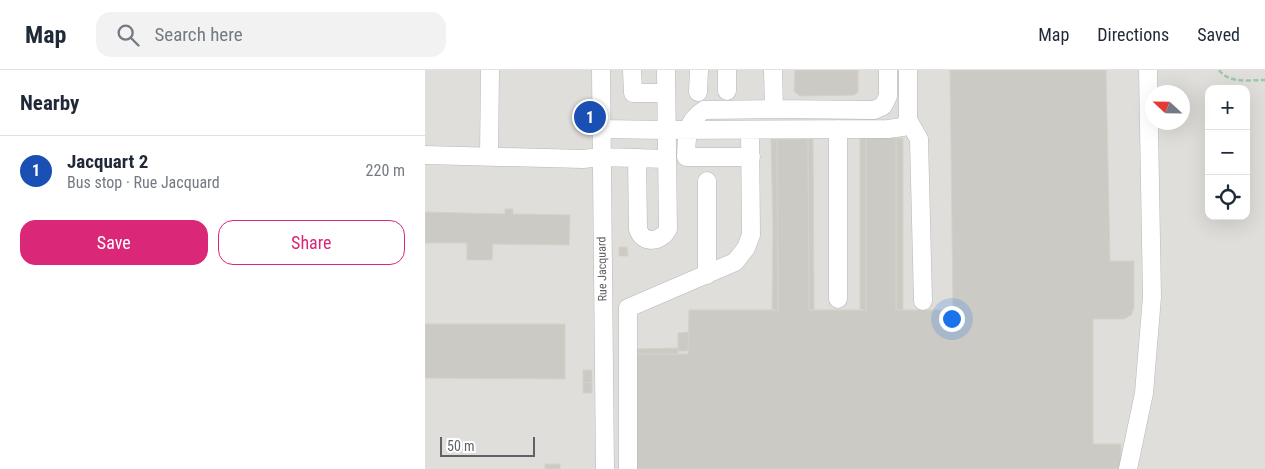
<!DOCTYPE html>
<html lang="en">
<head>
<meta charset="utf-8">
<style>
	body { margin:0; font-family:"Roboto Condensed",sans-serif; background:#f2f2f3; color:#1f2937 }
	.controls { position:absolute; right:15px; top:15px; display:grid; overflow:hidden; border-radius:10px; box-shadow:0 5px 20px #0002 }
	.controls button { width:45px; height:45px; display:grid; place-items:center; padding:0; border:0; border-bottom:1px solid #e0e1e3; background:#fff; color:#1f2937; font:25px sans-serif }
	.compass { position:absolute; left:720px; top:15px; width:45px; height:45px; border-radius:50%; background:#fff; box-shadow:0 5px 20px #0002; rotate:292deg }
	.scale { position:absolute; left:15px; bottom:12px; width:95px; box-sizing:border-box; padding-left:5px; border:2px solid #5f6368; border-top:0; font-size:14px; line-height:18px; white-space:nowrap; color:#5f6368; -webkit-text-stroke:4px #fff; paint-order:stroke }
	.you { position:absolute; left:526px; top:248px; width:18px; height:18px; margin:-12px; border:4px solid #fff; border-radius:50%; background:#1a73e8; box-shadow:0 0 0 8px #1a73e833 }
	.badge { display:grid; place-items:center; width:32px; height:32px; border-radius:50%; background:#db2777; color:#fff; font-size:16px; font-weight:700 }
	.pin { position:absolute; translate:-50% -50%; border:2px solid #fff; box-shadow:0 1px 5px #0006 }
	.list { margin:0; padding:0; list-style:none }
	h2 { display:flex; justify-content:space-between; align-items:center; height:65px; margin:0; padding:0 20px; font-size:21px }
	h2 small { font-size:16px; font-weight:400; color:#747a83 }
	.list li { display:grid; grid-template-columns:32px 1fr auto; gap:15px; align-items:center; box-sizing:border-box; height:70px; padding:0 20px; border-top:1px solid #e0e1e3 }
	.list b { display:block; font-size:19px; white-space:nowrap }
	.list p { margin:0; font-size:16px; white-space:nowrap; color:#747a83 }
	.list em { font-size:16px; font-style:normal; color:#747a83 }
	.actions { display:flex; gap:10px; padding:15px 20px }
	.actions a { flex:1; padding:11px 0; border:1px solid #db2777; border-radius:15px; text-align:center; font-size:18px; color:#db2777 }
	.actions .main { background:#db2777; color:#fff }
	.icon { flex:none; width:28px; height:28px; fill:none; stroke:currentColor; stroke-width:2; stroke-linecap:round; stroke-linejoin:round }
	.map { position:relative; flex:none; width:840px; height:399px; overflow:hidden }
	header { display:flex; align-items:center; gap:30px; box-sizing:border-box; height:70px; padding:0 25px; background:#fff; border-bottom:1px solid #e0e1e3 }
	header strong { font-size:24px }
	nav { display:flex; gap:28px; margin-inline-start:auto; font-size:18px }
	.search { width:350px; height:45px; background:#f2f2f3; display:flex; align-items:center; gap:12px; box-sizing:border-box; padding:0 18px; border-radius:15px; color:#747a83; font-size:19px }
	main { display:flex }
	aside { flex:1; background:#fff }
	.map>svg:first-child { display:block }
	.industrial { fill:#e0deda; fill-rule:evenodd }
	.building { fill:#cccac5; stroke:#d6d1c6 }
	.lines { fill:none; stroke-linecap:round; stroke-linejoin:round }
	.minor-casing { stroke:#b5b8bc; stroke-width:19 }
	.path { stroke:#9cc7a9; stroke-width:2.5; stroke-dasharray:5 2.5; stroke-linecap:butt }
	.minor { stroke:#fff; stroke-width:18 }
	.labels { text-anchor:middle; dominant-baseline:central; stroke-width:5; stroke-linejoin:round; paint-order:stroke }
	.street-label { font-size:12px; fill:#5f6368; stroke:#fff }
</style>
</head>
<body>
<header>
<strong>Map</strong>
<div class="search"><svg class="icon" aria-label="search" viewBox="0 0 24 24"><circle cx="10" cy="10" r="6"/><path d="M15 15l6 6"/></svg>Search here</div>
<nav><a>Map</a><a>Directions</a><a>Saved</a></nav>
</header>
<main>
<aside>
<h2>Nearby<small></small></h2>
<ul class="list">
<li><span class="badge" style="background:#1a4fb4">1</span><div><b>Jacquart 2</b><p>Bus stop · Rue Jacquard</p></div><em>220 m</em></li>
</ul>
<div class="actions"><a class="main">Save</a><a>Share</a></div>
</aside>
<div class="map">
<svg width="840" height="399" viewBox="0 0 840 399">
	<rect width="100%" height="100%" fill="#f1efe8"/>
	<path class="industrial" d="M0 0H840V399H0ZM784 19H821V146H784ZM728 22H758V52H728Z"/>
	<path class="building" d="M370 0H433V22L429 25 375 26 369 21Z
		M525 0H681L685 191H709V238L706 245 699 249H668V374H696V394L694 399H210L209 284H263L264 240H353L352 69H383L384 240H441V67L471 68V240H528Z
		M435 67H441V240L435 239Z
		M471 68H478V240H471Z
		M346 69H352L353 240H347L348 160Z
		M383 69H388L389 240H384Z
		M80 139H88V144L145 145 144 175 68 174 67 190H42V173H0V142L80 144Z
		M194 177H202L203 186H194Z
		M0 254H140V309L0 308Z
		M264 262 263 281H253V263Z
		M253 278V284H209V279Z
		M158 300H167V313L158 312Z
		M158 312 167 313V323H158Z
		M120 394H135V399H120Z"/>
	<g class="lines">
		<defs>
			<path id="minor" d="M176 0 180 399
				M207 0 208 23H241
				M302 0V21
				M273 22 274 0
				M349 39 449 40 458 36 463 26V0
				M483 50 494 69 498 231
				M176 59 242 60 463 59 478 57 483 50V0
				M413 59V229
				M0 85 158 89 176 87 242 89
				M64 86 65 0
				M326 87H261C262 67 260 52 279 40L349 39 348 0
				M212 88 213 159C217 174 236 173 243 159L241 0
				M282 111V205
				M203 399V238L310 192 321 178 326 165 325 60
				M703 399 719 323 727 227 723 0"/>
		</defs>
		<use href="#minor" class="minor-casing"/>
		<path class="path" d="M794 0C805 14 823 10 840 10"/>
		<use href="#minor" class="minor"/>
	</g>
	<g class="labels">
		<g class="street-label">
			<text transform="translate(177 199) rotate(-91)">Rue Jacquard</text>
		</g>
	</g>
</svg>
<div class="controls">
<button>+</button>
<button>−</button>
<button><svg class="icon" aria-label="locate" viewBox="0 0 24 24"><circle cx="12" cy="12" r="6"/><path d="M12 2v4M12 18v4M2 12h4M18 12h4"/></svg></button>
</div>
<svg class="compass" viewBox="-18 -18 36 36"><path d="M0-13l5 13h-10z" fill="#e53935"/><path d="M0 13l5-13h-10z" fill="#747a83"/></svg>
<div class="scale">50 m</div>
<div class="you"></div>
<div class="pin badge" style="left:165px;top:47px;background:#1a4fb4">1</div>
</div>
</main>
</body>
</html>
